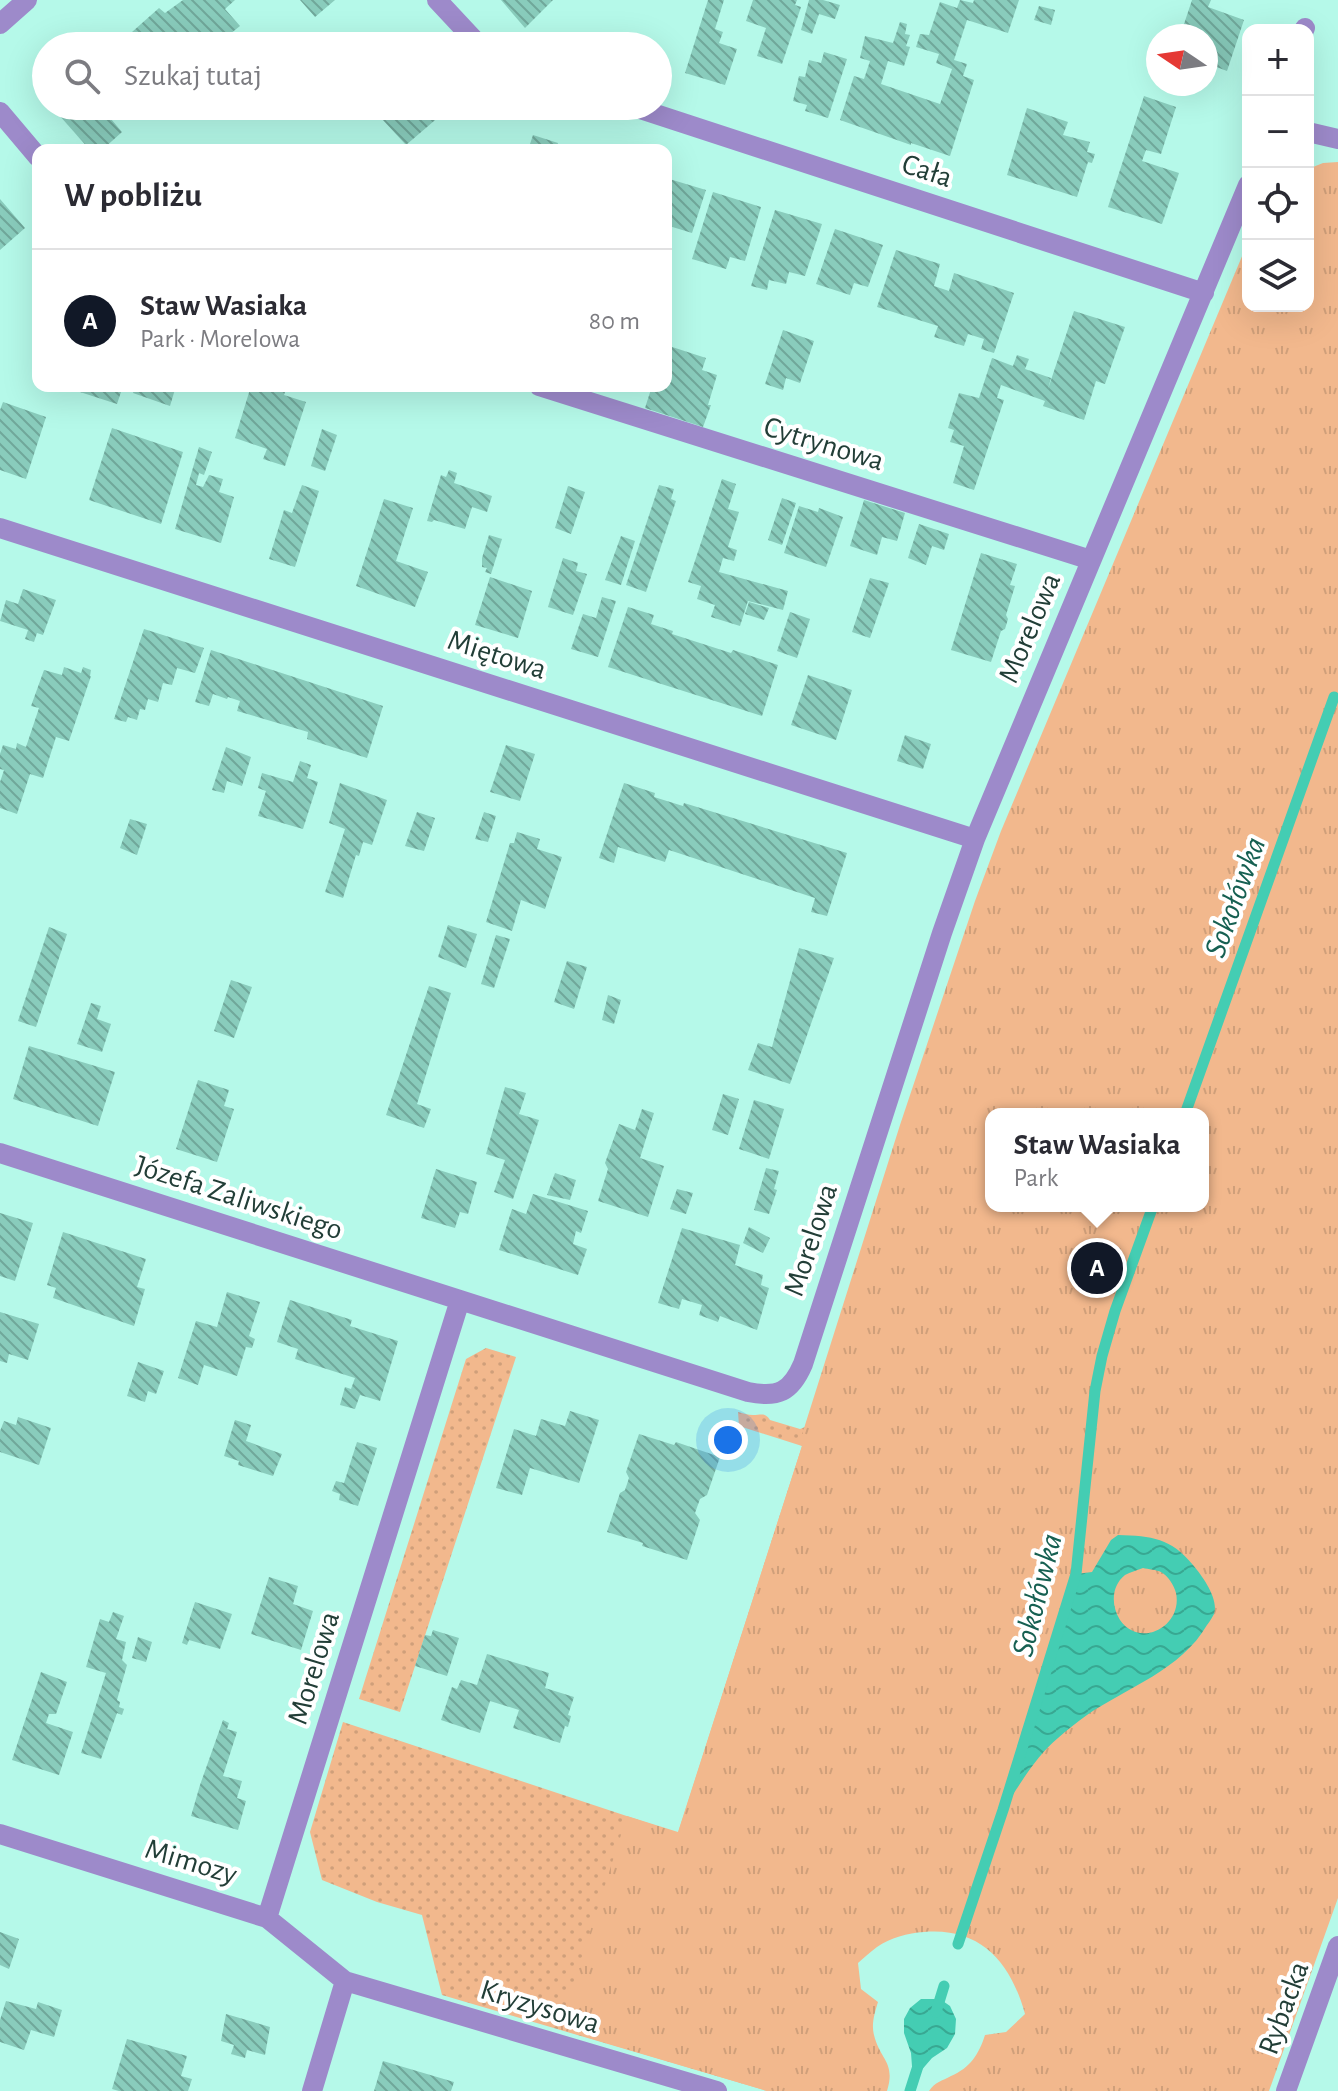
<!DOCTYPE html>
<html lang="pl">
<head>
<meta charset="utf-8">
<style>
	body { margin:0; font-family:"Alegreya Sans",sans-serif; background:#f2f2f3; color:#2b2b33 }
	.controls { position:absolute; right:24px; top:24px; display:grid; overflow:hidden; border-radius:16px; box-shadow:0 8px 32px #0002 }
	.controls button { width:72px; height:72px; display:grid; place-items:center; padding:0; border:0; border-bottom:2px solid #e1e1e2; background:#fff; color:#2b2b33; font:40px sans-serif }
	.compass { position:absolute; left:1146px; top:24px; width:72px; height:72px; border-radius:50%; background:#fff; box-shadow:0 8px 32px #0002; rotate:283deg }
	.you { position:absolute; left:728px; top:1440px; width:28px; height:28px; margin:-20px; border:6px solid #fff; border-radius:50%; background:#1a73e8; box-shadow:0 0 0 12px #1a73e833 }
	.badge { display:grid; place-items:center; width:52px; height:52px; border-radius:50%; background:#111827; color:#fff; font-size:26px; font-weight:700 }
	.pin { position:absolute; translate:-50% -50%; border:4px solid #fff; box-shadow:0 2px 8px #0006 }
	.popup { position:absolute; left:985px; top:1108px; width:224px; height:104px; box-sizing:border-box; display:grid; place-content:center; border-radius:16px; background:#fff; filter:drop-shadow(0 2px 6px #0005); font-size:26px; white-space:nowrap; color:#7c7c81 }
	.popup b { font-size:30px; color:#2b2b33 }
	.popup::after { content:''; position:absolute; left:50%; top:100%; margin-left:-16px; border:16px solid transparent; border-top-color:#fff }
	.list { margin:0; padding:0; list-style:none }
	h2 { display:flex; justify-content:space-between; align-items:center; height:104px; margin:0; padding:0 32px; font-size:34px }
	h2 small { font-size:26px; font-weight:400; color:#7c7c81 }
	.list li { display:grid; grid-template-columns:52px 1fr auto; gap:24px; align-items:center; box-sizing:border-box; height:144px; padding:0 32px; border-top:2px solid #e1e1e2 }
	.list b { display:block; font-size:30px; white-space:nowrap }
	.list p { margin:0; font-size:26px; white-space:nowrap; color:#7c7c81 }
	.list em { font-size:26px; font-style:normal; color:#7c7c81 }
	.icon { flex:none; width:44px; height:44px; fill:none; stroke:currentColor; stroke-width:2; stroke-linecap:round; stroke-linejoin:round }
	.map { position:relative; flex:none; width:1338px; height:2091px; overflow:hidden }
	.search { position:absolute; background:#fff; box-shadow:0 8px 32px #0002; left:32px; top:32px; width:640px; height:88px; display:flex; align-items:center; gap:20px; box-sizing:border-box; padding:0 28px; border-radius:44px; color:#7c7c81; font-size:30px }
	.panel { position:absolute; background:#fff; box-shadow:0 8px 32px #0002; left:32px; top:144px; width:640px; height:248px; border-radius:16px }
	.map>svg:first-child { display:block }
	.grass { fill:url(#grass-dots) }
	.park { fill:url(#park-tufts); fill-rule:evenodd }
	.water { fill:url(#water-waves); fill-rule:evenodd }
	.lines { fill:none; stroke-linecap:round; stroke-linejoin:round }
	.stream { stroke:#44cdb3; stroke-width:11 }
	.building { fill:url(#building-back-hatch) }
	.minor { stroke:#9d8aca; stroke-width:20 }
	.labels { text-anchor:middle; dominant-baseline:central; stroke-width:8; stroke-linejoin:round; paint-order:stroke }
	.street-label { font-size:30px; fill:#223e37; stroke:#fff }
	.water-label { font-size:32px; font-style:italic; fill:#166052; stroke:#fff }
</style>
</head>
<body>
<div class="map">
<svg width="1338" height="2091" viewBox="0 0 1338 2091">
	<defs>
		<pattern id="grass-dots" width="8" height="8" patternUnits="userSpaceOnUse" patternTransform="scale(2)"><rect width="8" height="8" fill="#f2b88d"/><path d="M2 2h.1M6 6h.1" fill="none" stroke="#cf9f7a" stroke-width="1.8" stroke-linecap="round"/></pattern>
		<pattern id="park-tufts" width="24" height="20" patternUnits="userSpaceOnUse" patternTransform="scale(2)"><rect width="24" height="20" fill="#f2b88d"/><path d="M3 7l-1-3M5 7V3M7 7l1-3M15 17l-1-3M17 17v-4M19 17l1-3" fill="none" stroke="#cf9f7a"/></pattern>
		<pattern id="water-waves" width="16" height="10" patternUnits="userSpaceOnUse" patternTransform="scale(2)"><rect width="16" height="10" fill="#44cdb3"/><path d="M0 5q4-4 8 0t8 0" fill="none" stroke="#38a892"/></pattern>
		<pattern id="building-back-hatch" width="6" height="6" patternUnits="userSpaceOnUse" patternTransform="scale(2)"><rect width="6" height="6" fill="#89ccbc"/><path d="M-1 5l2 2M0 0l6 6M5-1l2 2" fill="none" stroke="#70a79a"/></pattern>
	</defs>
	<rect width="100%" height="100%" fill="#b5f9e9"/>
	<path class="grass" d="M486 1348 516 1357 400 1712 359 1699 466 1359Z
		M738 1412C743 1413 748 1415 753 1415 761 1415 765 1412 770 1420L800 1429 805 1427 767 2091 442 1995 422 1915 377 1902 322 1880 310 1832 343 1722 678 1833 802 1446 739 1426Z"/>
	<path class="park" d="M1338 162V1898L1269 2091H929C935 2082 942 2081 951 2076 970 2068 979 2054 985 2035L1006 2032 1025 2014C1011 1963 981 1927 924 1932 908 1933 890 1938 877 1947 870 1952 864 1958 858 1963L861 1989 878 2002C875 2012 871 2024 874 2035 880 2060 896 2062 887 2091H767L559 2029 627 1816 678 1832 802 1446 799 1444 900 1125 975 901 1001 831 1248 242V306H1308V169L1323 163ZM991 1114H1203V1206H991Z"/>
	<path class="water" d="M1118 1535C1152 1536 1171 1538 1193 1565 1203 1577 1219 1599 1214 1614 1212 1618 1210 1621 1207 1625 1181 1670 1128 1687 1087 1715 1077 1722 1067 1730 1058 1738 1035 1757 1019 1786 1003 1810L1076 1574 1092 1572 1111 1540ZM1143 1568C1148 1569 1157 1570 1161 1572 1168 1576 1174 1585 1176 1593 1183 1626 1140 1649 1120 1620 1111 1606 1111 1586 1125 1575 1130 1572 1138 1570 1143 1568Z
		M921 1999H940L950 2006 956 2019 955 2034 947 2048 932 2058 913 2080 911 2053 904 2033V2019L910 2008Z"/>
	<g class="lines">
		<path class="stream" d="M1185 1114 1334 697
			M958 1944 1003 1810 1076 1574 1095 1391 1102 1356 1115 1311 1153 1206
			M936 2012 944 1986
			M910 2091 918 2066"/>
	</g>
	<path class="building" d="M183 0H235L225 9 240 26 215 46H131L129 44 137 38 132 32 159 8 165 13Z
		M300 0H335L315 17Z
		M501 0H553L525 28Z
		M708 0H724L715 29 723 32 719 43 737 49 725 85 685 73Z
		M753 0H797L795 5 801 7 782 64 757 56 766 28 746 21Z
		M809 0H823L840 5 835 19 819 14 812 34 801 30Z
		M960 0 973 3 974 0H1019L1008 33 967 20 954 60 967 64 963 76 974 80 950 156 911 143V145L840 120 854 76 864 79 870 61 860 58 865 36 893 43 900 22 907 24 905 34 910 35 906 46 910 47 904 66 888 61 881 84 940 104 952 69 936 63 939 54 916 47 920 34 929 35 940 2 957 8Z
		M1192 0H1211L1208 7 1244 20 1227 71 1206 63V36H1180Z
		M1039 6 1055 10 1051 25 1034 20Z
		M824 52 847 59 828 118 805 111 807 105 793 101 799 76 805 77 809 60 821 63Z
		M1144 96 1176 107 1161 154 1146 150 1142 161 1179 173 1162 224 1108 207Z
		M51 106H100L122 132 102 150H90Z
		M370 106H446L448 109 406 145Z
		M1027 108 1068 122 1063 135 1090 142 1087 152 1095 154 1092 163 1088 162 1077 197 1007 175Z
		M533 135 558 143 556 150H528Z
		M666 178 706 190 692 233 666 225Z
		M713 192 761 207 745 261 730 257 726 269 692 259Z
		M0 199 25 228 0 250Z
		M775 210 822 224 805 276 789 272 786 284 769 280 767 290 751 286Z
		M835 229 883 245 868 287 854 283 850 295 816 284Z
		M896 250 940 264 934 286 949 291 954 273 1014 293 994 353 981 349 984 339 968 334 964 346 934 337 938 326 877 307Z
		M1074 311 1125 327 1105 384 1096 381 1084 420 1043 406 1045 401 1001 385 997 398 1004 400 974 490 953 483 964 446 950 442 954 430 948 428 959 393 979 398 992 358 1013 366 1017 355 1029 359 1025 369 1051 378 1048 389Z
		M783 330 814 341 800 383 786 378 783 390 765 384Z
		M666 345 706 358 702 370 717 375 708 405H711L703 427 645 408 652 386H666Z
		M82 386H123L117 404 80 392Z
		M135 386H176L170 406 133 393Z
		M251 386H287L284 395 306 402 285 466 263 459 267 449 235 438Z
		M3 402 46 417 26 479 0 470V410Z
		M112 428 183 452 161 524 89 500Z
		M322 429 337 435 325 471 311 466Z
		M199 447 212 452 204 475 199 473 196 485 203 487 209 475 223 479 219 492 234 497 221 543 175 529Z
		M449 470 457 473 454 483 492 496 487 512 472 507 465 529 434 520 432 522 427 521 441 475 446 477Z
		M722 479 736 484 728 509 739 512 728 547 737 550 734 561 723 558 719 572 788 591 783 610 748 601 740 626 711 617 715 605 697 599 701 586 688 582Z
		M302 485 319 491 295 567 269 559 284 510 292 513Z
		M659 485 674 489 671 499 676 501 646 592 626 585Z
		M568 486 585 492 571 534 555 528Z
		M782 498 796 503 782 545 768 540Z
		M384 499 413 508 396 561 428 572 415 607 356 586Z
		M864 500 905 513 897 541 882 537 877 555 850 546Z
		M799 506 818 512 819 508 843 517 826 567 784 553Z
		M919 524 949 534 944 550 932 546 926 565 908 558Z
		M489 535 502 539 491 574 485 572 487 568 482 567V558Z
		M621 536 635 541 621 585 605 580Z
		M981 553 1017 564 1010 585 1015 586 1006 615 1008 619 1005 629 1001 631 991 662 951 650Z
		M563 558 578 563 576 571 587 574 573 615 548 607Z
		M490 577 532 591 518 638 475 625Z
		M870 578 889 583 870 638 852 632Z
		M23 589 56 600 43 635 37 633 34 642 25 639 28 630 0 621 6 600 18 604Z
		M602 597 616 601 598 657 571 649 583 614 596 618Z
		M749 602 769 608 764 620 745 614Z
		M628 607 654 615 651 624 673 631 672 634 731 653 733 650 778 665 762 716 608 667Z
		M790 612 810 619 797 658 777 651Z
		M144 629 204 648 195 673 177 668 172 685 163 683 158 702 148 699 145 710 140 709 137 720 128 717 126 722 114 719Z
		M211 650 383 706 367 758 307 739 308 732 237 711 240 701 228 697 227 699 213 694 209 706 195 702Z
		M64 667 81 673 83 667 91 670 90 676H91L69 741 56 737 43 778 30 774 17 814 0 808V782L4 770 0 769V754L3 745 16 749 17 743 26 747 39 708 31 706 44 670 62 675Z
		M808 675 852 690 836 740 791 725Z
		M905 735 931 744 923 769 897 761Z
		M506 745 535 754 520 801 490 792Z
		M226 747 251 757 242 786 227 781 224 793 212 790Z
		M300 761 311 765 307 778 318 782 303 829 258 816 266 791 258 788 262 773 293 782Z
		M340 783 387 800 372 845 363 842 359 856 356 855 343 898 325 892 345 829 329 823Z
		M624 783 655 793 654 797 683 806 684 803 847 853 827 916 811 912 815 898 669 850 665 862 618 847 614 863 599 858Z
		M417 812 435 818 424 851 405 846Z
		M484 812 496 816 488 842 475 839Z
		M130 819 147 824 137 855 120 848Z
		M517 832 540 839 537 849 562 857 545 909 521 900 512 931 486 922 510 843H514Z
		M448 925 477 934 466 968 438 957Z
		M49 927 67 934 36 1027 18 1021Z
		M496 935 510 939 494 988 481 984Z
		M799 948 834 958 790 1084 748 1070 758 1043 772 1047Z
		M567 961 587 967 574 1009 554 1002Z
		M231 980 252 987 234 1038 214 1031Z
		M429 986 451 993 417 1104 431 1109 424 1128 386 1115Z
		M608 995 621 1000 614 1024 602 1020Z
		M91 1003 101 1006 97 1019 111 1024 102 1052 77 1044Z
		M29 1046 115 1072 98 1126 13 1099Z
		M198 1080 229 1090 224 1106 234 1109 217 1162 176 1149Z
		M505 1087 526 1093 519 1114 539 1120 513 1199 494 1192 505 1160 486 1154Z
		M723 1094 739 1099 728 1135 712 1130Z
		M754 1100 784 1109 769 1159 739 1149Z
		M642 1109 654 1113 640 1158 664 1166 648 1217 598 1201 608 1169 605 1163 619 1124 635 1130Z
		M766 1168 779 1171 774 1189 777 1190 769 1214 754 1210Z
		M436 1169 477 1182 468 1214 460 1212 455 1228 421 1218Z
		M555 1173 576 1180 570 1200 547 1195Z
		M677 1189 693 1193 686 1214 670 1209Z
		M533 1194 588 1211 581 1233 576 1231 573 1244 587 1249 578 1275 499 1250 512 1209 526 1214Z
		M0 1213 33 1223 15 1281 0 1276Z
		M749 1227 770 1238 763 1253 743 1243Z
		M682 1228 740 1245 735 1265 763 1275 761 1285 769 1288 757 1330 720 1316 718 1322 699 1315 702 1305 682 1299 679 1309 658 1303Z
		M63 1232 146 1259 137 1287 145 1289 134 1326 53 1298 56 1288 47 1285Z
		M227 1292 260 1302 249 1336 255 1339 252 1348 246 1347 237 1376 204 1365 198 1385 178 1378 196 1321 217 1327Z
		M290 1300 352 1320 350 1326 398 1341 380 1401 360 1395 355 1409 340 1405 345 1387 351 1389 355 1378 295 1359 298 1349 277 1342Z
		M0 1312 39 1324 28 1360 9 1354 7 1363 0 1361Z
		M138 1362 164 1371 156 1394 148 1391 145 1402 127 1396Z
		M570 1411 599 1420 579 1483 530 1468 522 1495 496 1488 514 1429 536 1436 541 1419 565 1426Z
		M18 1417 51 1428 39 1465 0 1452V1431L4 1421 16 1425Z
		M235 1420 251 1425 246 1441 282 1454 273 1476 238 1465 239 1461 224 1456Z
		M639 1434 674 1445 676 1442 720 1457 707 1495 700 1499 695 1513 700 1520 687 1560 642 1546 643 1543 607 1532 620 1493 625 1490 629 1478 626 1472Z
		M357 1442 377 1448 358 1506 339 1500 340 1494 332 1491 336 1481 344 1483Z
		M269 1577 298 1586 293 1604 313 1611 301 1650 251 1634Z
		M195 1602 232 1614 220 1649 189 1640 187 1645 182 1643Z
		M113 1612 124 1616 116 1639 126 1642 122 1660 127 1665 117 1700 120 1702 119 1707 124 1709 122 1715 117 1713 101 1759 81 1753 106 1673 86 1667 100 1619 109 1622Z
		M433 1630 459 1638 447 1676 415 1666 425 1635 431 1636Z
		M138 1637 152 1642 146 1662 132 1658Z
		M487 1654 549 1673 545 1688 574 1697 568 1715 571 1716 568 1727 565 1726 560 1743 513 1728 519 1710 490 1701 480 1733 441 1720 452 1687 457 1689 461 1680 477 1685Z
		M41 1672 67 1682 56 1714H49L46 1723 73 1732 59 1775 12 1760Z
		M223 1720 229 1723 227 1729 237 1732 223 1776 242 1781 237 1798 246 1801 238 1830 191 1816 200 1785Z
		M0 1932 19 1939 9 1969 0 1965Z
		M6 2001 36 2009 38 2002 62 2010 54 2037 31 2030 24 2050 0 2042V2020Z
		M226 2014 270 2027 265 2055 247 2050 245 2058 231 2054 234 2045 221 2041Z
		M127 2039 187 2056 181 2076 192 2079 188 2091H119L112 2089Z
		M383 2061 454 2082 451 2091H374Z"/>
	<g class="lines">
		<path class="minor" d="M437 0 480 46
			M0 24 27 0
			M1304 30 1305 28
			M631 106 1204 293
			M0 112 38 157
			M1308 132 1338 139
			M539 386 1091 560
			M0 528 975 839
			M0 1153 748 1392C778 1398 791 1392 803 1364L942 933 975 839 1248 185
			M0 1834 267 1918 345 1981 717 2091
			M267 1918 460 1300
			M312 2091 345 1981
			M1286 2091 1338 1946"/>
	</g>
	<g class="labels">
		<g class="street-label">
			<text transform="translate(927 171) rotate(18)">Cała</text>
			<text transform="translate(824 444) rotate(17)">Cytrynowa</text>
			<text transform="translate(1030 628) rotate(-67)">Morelowa</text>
			<text transform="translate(497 655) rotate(18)">Miętowa</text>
			<text transform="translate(239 1198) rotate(18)">Józefa Zaliwskiego</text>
			<text transform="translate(811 1240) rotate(-72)">Morelowa</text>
			<text transform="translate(314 1668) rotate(-73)">Morelowa</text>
			<text transform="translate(191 1862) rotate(17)">Mimozy</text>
			<text transform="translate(540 2007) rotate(17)">Kryzysowa</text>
			<text transform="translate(1284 2008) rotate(-70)">Rybacka</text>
		</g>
		<g class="water-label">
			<text transform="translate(1235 897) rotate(-70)">Sokołówka</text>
			<text transform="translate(1037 1595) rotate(-76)">Sokołówka</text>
		</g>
	</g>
</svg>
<div class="controls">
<button>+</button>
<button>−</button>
<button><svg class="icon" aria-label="locate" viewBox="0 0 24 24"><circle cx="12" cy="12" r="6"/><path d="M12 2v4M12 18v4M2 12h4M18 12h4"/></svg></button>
<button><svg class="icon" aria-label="layers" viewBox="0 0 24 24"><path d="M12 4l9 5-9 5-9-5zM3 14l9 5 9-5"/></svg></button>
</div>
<svg class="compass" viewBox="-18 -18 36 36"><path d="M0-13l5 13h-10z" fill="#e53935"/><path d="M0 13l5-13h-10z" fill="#7c7c81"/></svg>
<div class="you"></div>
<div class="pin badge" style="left:1097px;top:1268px">A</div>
<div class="popup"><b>Staw Wasiaka</b>Park</div>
<div class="search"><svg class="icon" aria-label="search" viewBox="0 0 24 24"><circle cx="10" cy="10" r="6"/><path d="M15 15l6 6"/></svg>Szukaj tutaj</div>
<section class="panel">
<h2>W pobliżu<small></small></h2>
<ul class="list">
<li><span class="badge">A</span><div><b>Staw Wasiaka</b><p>Park · Morelowa</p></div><em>80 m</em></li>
</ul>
</section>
</div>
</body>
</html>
